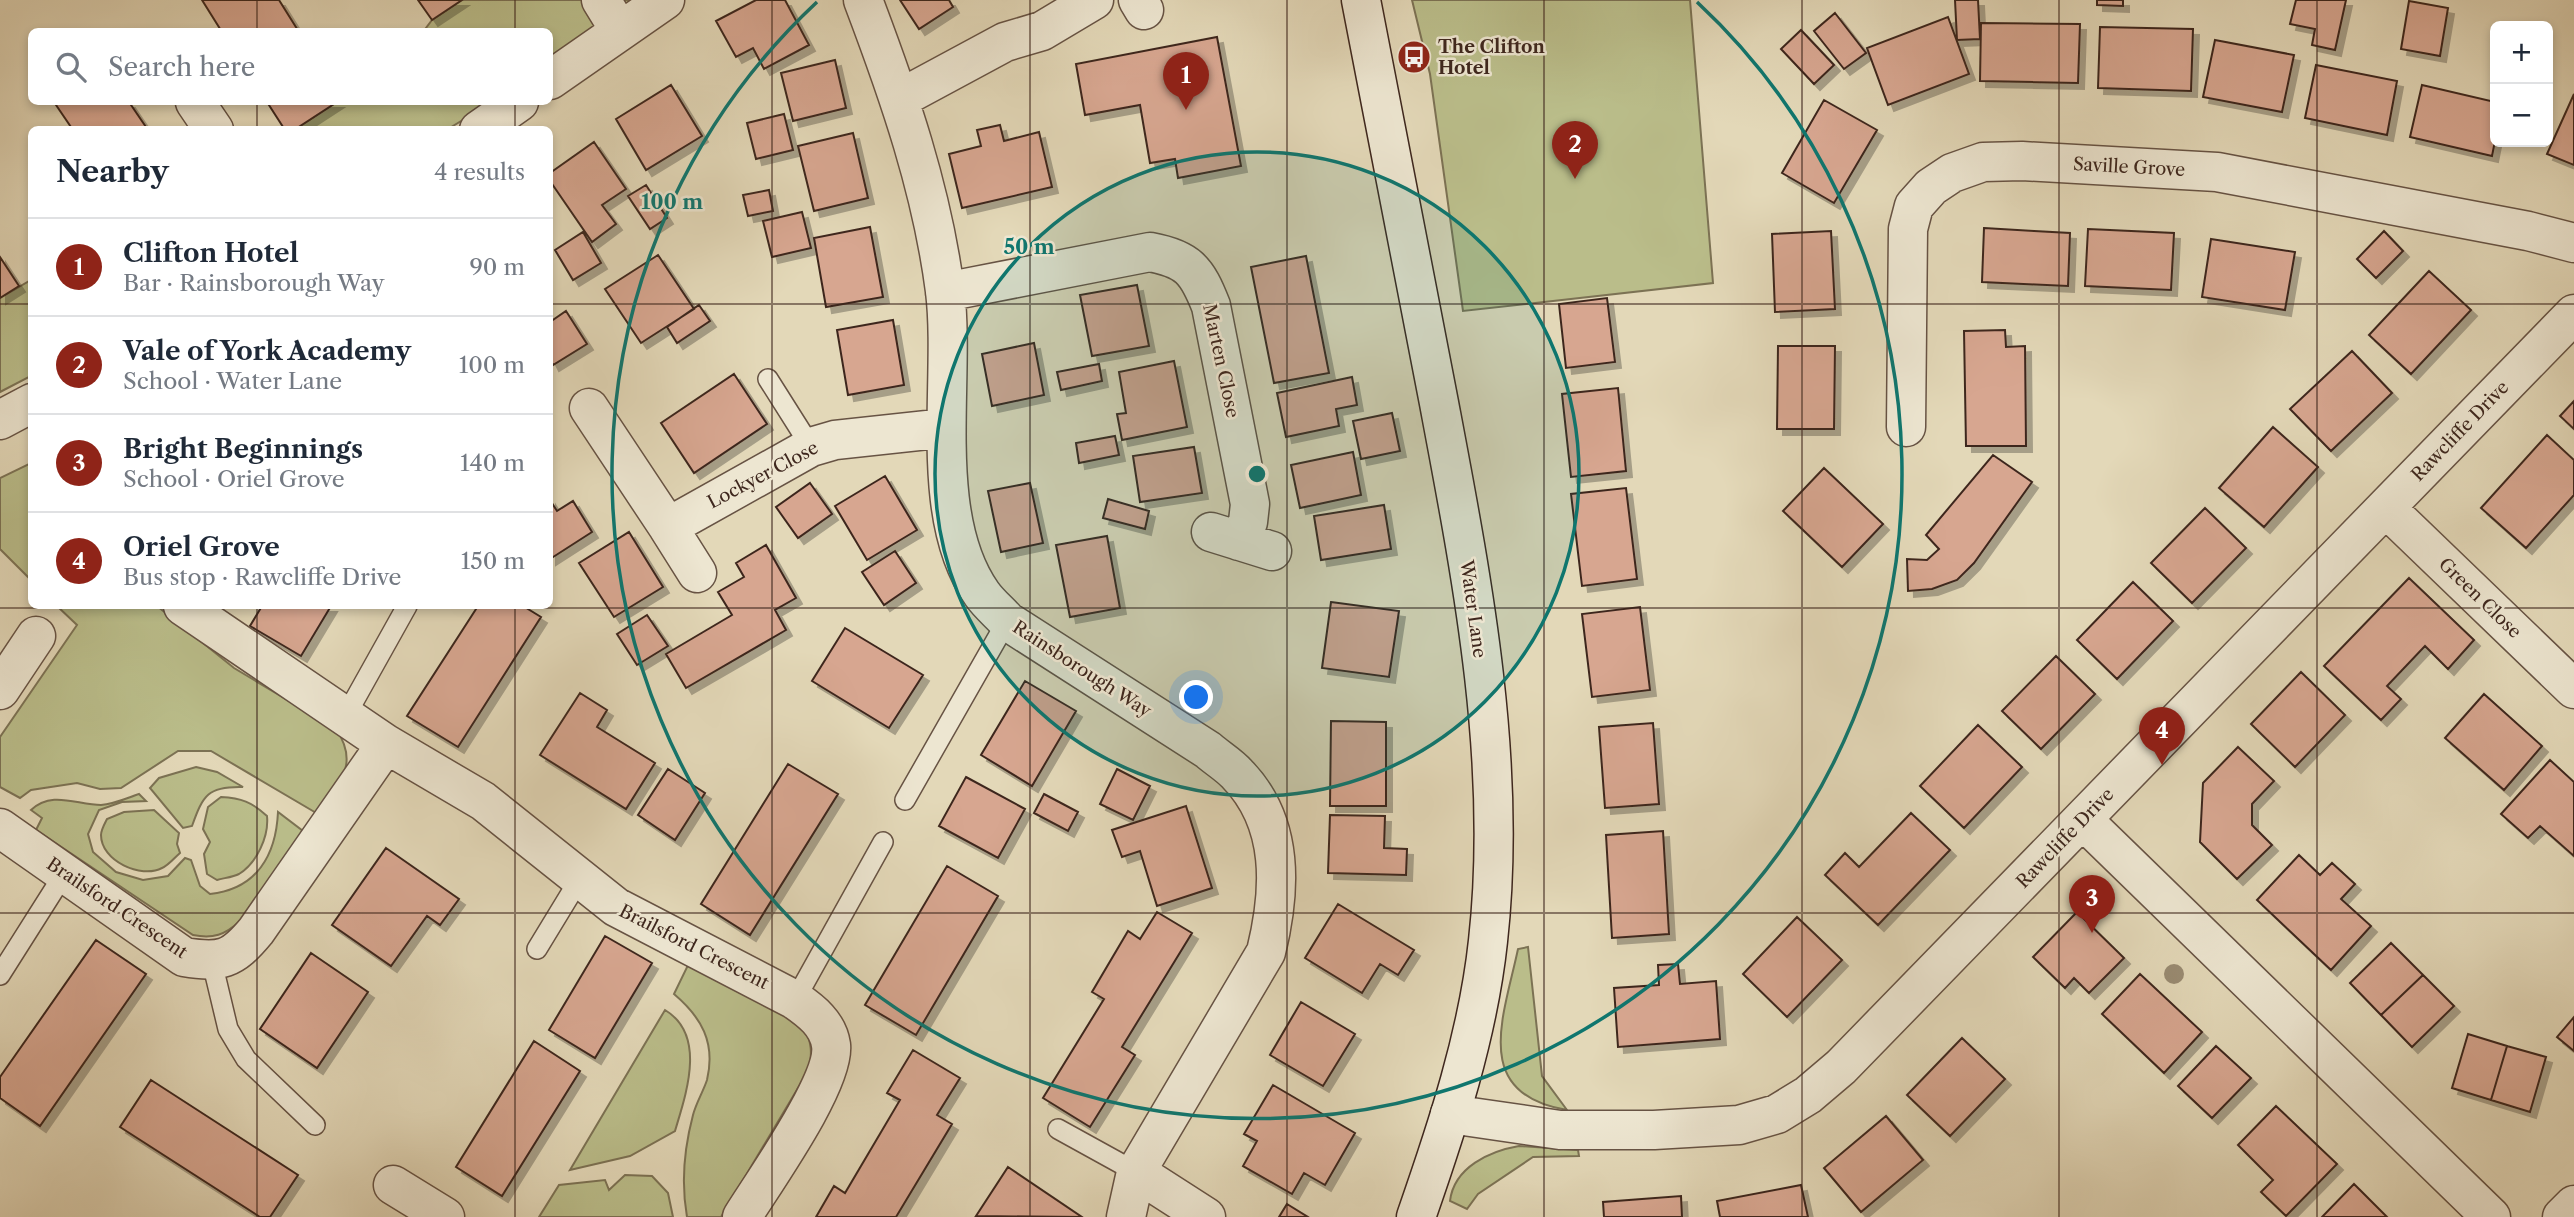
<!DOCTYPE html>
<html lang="en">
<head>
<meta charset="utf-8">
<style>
	body { margin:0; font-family:"Libre Caslon Text",serif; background:#f6f6f7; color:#1f2937 }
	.controls { position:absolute; right:21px; top:21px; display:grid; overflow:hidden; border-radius:10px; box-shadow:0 4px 10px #0003 }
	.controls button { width:63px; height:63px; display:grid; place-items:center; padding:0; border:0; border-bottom:2px solid #e0e1e3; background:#fff; color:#1f2937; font:35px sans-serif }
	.you { position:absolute; left:1197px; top:698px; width:24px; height:24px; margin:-18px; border:5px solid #fff; border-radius:50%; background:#1a73e8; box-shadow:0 0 0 10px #1a73e833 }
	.badge { display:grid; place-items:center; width:46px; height:46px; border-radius:50%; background:#8f2418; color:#fff; font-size:23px; font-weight:700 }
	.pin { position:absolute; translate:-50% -58px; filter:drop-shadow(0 2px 4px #0008) }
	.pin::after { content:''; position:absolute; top:37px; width:24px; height:21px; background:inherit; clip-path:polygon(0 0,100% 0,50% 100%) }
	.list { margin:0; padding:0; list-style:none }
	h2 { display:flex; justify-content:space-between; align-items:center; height:91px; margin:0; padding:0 28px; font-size:30px }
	h2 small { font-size:23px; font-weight:400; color:#747a83 }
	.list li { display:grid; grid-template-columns:46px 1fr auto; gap:21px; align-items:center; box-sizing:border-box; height:98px; padding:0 28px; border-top:2px solid #e0e1e3 }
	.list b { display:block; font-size:26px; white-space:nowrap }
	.list p { margin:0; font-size:23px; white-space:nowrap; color:#747a83 }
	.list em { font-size:23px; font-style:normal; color:#747a83 }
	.icon { flex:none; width:38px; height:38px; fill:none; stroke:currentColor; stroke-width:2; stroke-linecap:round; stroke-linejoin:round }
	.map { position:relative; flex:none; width:2574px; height:1217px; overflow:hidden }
	.search { position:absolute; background:#fff; box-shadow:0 4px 10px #0003; left:28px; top:28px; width:525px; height:77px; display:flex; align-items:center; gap:18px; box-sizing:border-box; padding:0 24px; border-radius:10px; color:#747a83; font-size:26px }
	.panel { position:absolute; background:#fff; box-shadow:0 4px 10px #0003; left:28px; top:126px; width:525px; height:483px; border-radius:10px }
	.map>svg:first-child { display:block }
	.green { fill:#babd8a; stroke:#7c7254; stroke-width:2 }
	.building { fill:#d7a690; stroke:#3e271e; stroke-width:2; filter:url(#shadow) }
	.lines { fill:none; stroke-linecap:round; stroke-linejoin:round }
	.lane-casing { stroke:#675344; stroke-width:22 }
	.street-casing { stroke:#675344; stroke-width:41 }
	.secondary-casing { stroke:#3e271e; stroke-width:41 }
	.lane { stroke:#ede6d1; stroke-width:19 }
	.street { stroke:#ede6d1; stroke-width:38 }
	.secondary { stroke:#ede6d1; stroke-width:38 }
	.tree { fill:#998b72 }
	.grid { fill:none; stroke:#3e271e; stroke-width:2; stroke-opacity:0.55 }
	.ring { fill:none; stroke:#0f766e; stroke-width:3.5 }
	.labels { text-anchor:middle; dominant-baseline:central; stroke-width:5; stroke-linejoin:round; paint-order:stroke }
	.poi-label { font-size:18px; font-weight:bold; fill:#3e271e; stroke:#ede6d1; text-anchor:start }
	.street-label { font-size:18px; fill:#3e271e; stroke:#ede6d1 }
	.centre { fill:#0f766e; stroke:#ede6d1; stroke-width:3.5 }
	.ring-label { font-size:21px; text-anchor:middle; font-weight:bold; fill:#0f766e; stroke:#ede6d1; stroke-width:5; stroke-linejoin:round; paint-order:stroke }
</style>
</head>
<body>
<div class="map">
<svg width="2574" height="1217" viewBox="0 0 2574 1217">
	<defs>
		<filter id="shadow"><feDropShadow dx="6" dy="6" stdDeviation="0" flood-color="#0004"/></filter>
	</defs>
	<rect width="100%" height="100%" fill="#e3d8b8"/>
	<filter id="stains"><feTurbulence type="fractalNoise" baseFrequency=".00286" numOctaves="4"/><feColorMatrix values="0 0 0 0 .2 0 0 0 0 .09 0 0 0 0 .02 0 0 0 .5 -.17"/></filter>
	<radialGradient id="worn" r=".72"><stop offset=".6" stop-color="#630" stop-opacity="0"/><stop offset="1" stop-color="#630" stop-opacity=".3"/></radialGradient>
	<path class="green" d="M462 0H635L550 61V32H423L432 20Z
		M1412 0H1690L1713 283 1463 311 1430 74Z
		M337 102H492L448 129 294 130Z
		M31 280V376L0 392V298Z
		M31 463V580L0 549V478Z
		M57 606H157L234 668 336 729C360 764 339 784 318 814L211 751H178L121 788 100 789 77 783 31 790 20 798 0 787V737L77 625Z
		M196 767 217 772 243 787C208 786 203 795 192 826L183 828 150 788 159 778Z
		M139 794 146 801 122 802 99 810 88 834 93 852 116 872 143 880 168 876 185 858 191 860 200 886 210 894C257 889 276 855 278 812L303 831 240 921C225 935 213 939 193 935L36 830 42 818 31 810C52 790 77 805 101 805 114 804 127 798 139 794Z
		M221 797C241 798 252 802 267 816 269 836 257 863 239 874 233 877 224 878 217 880L207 874 204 854 210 842 203 829 208 807Z
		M154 810 179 833 177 844 180 853C175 857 169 865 162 868 141 879 101 861 101 835 101 830 105 823 107 819L124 812Z
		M1528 947 1542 1076 1567 1110C1470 1094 1504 1016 1518 949Z
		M689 963 803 1023C811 1041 814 1054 807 1073L721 1217H687C681 1183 684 1149 693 1115 696 1103 703 1092 707 1080 716 1042 701 1017 674 994Z
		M665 1010C707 1035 686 1094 675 1131L630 1156 570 1170Z
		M1519 1146 1578 1150 1579 1156 1533 1157 1478 1194 1467 1209 1450 1201C1454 1167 1490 1151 1519 1146Z
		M625 1175 652 1176 668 1193 673 1217H539L559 1185 605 1180 609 1190Z"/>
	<path class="building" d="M202 0H279L299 32H222Z
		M418 0H462L432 20Z
		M756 0H785L809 45 764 69 753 48 736 57 716 21Z
		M900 0H949L953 7 919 29Z
		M1955 0H1978L1980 39 1957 40Z
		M2097 0H2123V6L2097 5Z
		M2296 0H2346L2335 50 2312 45 2315 29 2290 24Z
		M2409 1 2448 8 2440 56 2401 49Z
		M1835 13 1866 53 1844 69 1814 31Z
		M1948 17 1969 74 1888 105 1867 48Z
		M1981 23 2080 24 2078 83 1980 81Z
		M2100 27 2193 29 2191 91 2098 88Z
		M1801 30 1834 65 1814 84 1781 49Z
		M1217 37 1241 166 1178 178 1175 159 1150 163 1140 105 1085 115 1076 64Z
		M2215 40 2294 55 2282 112 2203 97Z
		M835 60 846 108 793 121 781 73Z
		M2316 65 2397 81 2387 135 2305 118Z
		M671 85 702 136 646 170 616 119Z
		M2422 85 2495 102V141L2492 156 2410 137Z
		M2574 94V165L2547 154Z
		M1824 100 1877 130 1834 203 1782 173Z
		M54 102H129L148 130H73Z
		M267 102H337L294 130H285Z
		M784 114 793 150 756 159 747 123Z
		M1000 125 1004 141 1039 132 1052 187 962 208 949 154 981 146 977 130Z
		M853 133 868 198 814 211 798 146Z
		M594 142 626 189 602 205 616 224 592 242 550 181V173Z
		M646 185 667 218 650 229 628 196Z
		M769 190 773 211 748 216 743 195Z
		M802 212 811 248 772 257 763 221Z
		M870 227 883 297 826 307 814 238Z
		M1984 228 2070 233 2068 286 1982 282Z
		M2088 229 2174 233 2171 290 2085 286Z
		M1831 231 1835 309 1775 312 1772 234Z
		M2384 231 2403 251 2376 278 2357 259Z
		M583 232 601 263 573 280 555 250Z
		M2211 239 2295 252 2285 310 2202 297Z
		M658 255 694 309 641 343 605 289Z
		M1306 256 1329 373 1274 383 1251 267Z
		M0 257 19 286 0 298Z
		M2429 271 2471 310 2411 374 2369 335Z
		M1137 285 1149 346 1092 356 1080 295Z
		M1607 298 1615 362 1566 368 1559 304Z
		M699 305 710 321 677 343 667 327Z
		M566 311 587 344 553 365 550 359V322Z
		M893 320 904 385 848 395 837 330Z
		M2005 330 2006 347 2025 346 2026 446H1966L1964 331Z
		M1034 343 1044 395 992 406 982 354Z
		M1778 346H1835L1834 429H1777Z
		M2352 351 2392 393 2331 451 2290 409Z
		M1174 361 1187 427 1122 440 1117 414 1126 413 1119 372Z
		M1099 364 1102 381 1061 390 1057 372Z
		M734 374 767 424 694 473 661 423Z
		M1352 377 1357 405 1336 409 1339 426 1286 437 1277 393Z
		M1618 388 1626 471 1571 477 1562 394Z
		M2574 401V429L2560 416Z
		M1392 413 1400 451 1361 459 1353 421Z
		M2273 427 2318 467 2264 527 2219 488Z
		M2547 435 2574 460V495L2526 548 2481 508Z
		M1115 436 1119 455 1079 463 1076 443Z
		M1194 447 1202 493 1140 502 1133 456Z
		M1353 452 1361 495 1300 508 1291 465Z
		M1993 455 2032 482 1974 563 1957 580 1932 589 1908 591 1907 559 1927 560 1939 549 1926 535Z
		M1824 468 1883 524 1842 567 1783 511Z
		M885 476 917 530 867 560 835 506Z
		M810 483 832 514 798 538 776 507Z
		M1030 483 1043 543 1001 552 988 491Z
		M1626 488 1637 579 1582 586 1571 494Z
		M1108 499 1149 511 1145 529 1103 518Z
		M550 500 557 511 573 501 592 532 550 559Z
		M1384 505 1391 549 1321 560 1314 516Z
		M2205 508 2246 548 2192 603 2151 563Z
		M629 532 663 587 614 617 579 563Z
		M1107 536 1120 608 1070 617 1056 545Z
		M766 545 796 598 775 610 786 630 686 688 666 654 732 615 718 592 744 577 736 563Z
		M895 551 916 583 884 605 862 572Z
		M2409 578 2474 640 2448 669 2425 646 2387 686 2401 699 2381 720 2324 666Z
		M2133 582 2173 621 2117 679 2077 640Z
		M1331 602 1399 611 1389 677 1322 668Z
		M262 606H331L301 656 250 626Z
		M478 606H523L541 617 458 747 407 716Z
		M1640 607 1650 690 1592 697 1582 614Z
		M647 615 668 646 637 665 617 634Z
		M845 628 923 675 889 728 812 681Z
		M2056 656 2095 694 2041 749 2002 711Z
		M2301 672 2345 715 2295 767 2251 724Z
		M1025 681 1076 711 1032 786 981 755Z
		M580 693 607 710 597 727 655 763 626 809 540 755Z
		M2484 694 2542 746 2504 790 2445 738Z
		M1331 721 1386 722V806H1330Z
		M1653 723 1659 804 1605 808 1599 727Z
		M1978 725 2022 767 1964 828 1920 786Z
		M2238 747 2274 781 2252 804V825L2272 845 2237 879 2200 842 2203 783Z
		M2550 760 2574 782V856L2540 826 2528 838 2501 814Z
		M788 764 838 794 750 935 701 904Z
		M668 769 705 793 675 840 638 815Z
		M1117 769 1150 786 1133 820 1100 804Z
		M966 777 1025 809 998 858 939 826Z
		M1044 794 1078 812 1068 831 1034 813Z
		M1186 806 1212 888 1157 906 1140 851 1122 857 1112 830Z
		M1911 813 1950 850 1878 925 1825 875 1845 853 1859 867Z
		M1330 815 1385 816 1384 848 1407 849 1406 875 1328 873Z
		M1663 831 1669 934 1612 938 1606 835Z
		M386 848 459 899 440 925 427 916 391 966 332 925Z
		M2299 855 2320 875 2332 863 2355 884 2341 899 2371 926 2331 970 2257 900Z
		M947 866 998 896 916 1035 865 1005Z
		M1338 904 1414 950 1398 975 1380 964 1362 993 1305 958Z
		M1157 912 1192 933 1122 1047 1135 1055 1090 1127 1043 1098 1104 999 1092 992 1128 931 1140 939Z
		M2077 912 2124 958 2089 993 2074 978 2065 988 2033 957Z
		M1797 917 1842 960 1787 1017 1743 974Z
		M605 936 652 963 595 1058 549 1030Z
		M96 940 146 974 40 1126 0 1098V1077Z
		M2391 943 2423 975 2381 1015 2350 983Z
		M311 953 368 992 317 1068 260 1029Z
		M1678 964 1680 984 1716 981 1720 1039 1618 1047 1614 988 1659 985 1658 965Z
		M2140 974 2202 1032 2164 1073 2102 1014Z
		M2423 975 2454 1006 2412 1047 2381 1015Z
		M1301 1002 1355 1034 1323 1086 1270 1055Z
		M2574 1017V1051L2557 1037Z
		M2468 1034 2507 1046 2491 1100 2452 1088Z
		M1962 1038 2005 1079 1950 1136 1907 1095Z
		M534 1041 580 1071 502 1196 456 1167Z
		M2216 1046 2251 1078 2212 1118 2178 1086Z
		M2507 1046 2546 1057 2530 1112 2491 1100Z
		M913 1050 960 1078 937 1115 952 1124 896 1217H816L834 1186 845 1193 900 1100 887 1093Z
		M151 1080 298 1175 270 1217H260L120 1127Z
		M1273 1085 1355 1133 1325 1185 1304 1173 1292 1194 1243 1166 1257 1141 1244 1134Z
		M2276 1106 2337 1164 2286 1216 2261 1192 2273 1180 2238 1145Z
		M1886 1116 1923 1160 1861 1212 1824 1168Z
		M1008 1167 1082 1217 976 1216Z
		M2354 1184 2387 1217H2322Z
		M1801 1185 1808 1217H1720L1717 1201Z
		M1681 1196 1682 1217H1604L1603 1202Z
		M1287 1204 1308 1217H1279Z"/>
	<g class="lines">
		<defs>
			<path id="lane" d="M768 379 811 447
				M345 717 407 606
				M905 800 1007 621
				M537 949 579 880
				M212 962 228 1029 246 1059 315 1125
				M0 975 64 874
				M795 1000 883 842
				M1058 1129 1136 1172"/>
			<path id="street" d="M601 0 620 31
				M863 0C899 95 932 190 945 291 956 381 926 515 982 594 989 604 999 612 1007 621L1208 750C1217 758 1229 765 1237 774 1285 823 1281 891 1266 952L1136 1172 1126 1217
				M1138 0 1144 10
				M550 80 665 0
				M901 98 1005 42 1042 31 1094 0
				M195 102 214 130
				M479 130 519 102
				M945 292 1150 252C1188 259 1197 270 1211 306L1250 504 1248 522 1239 541
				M589 408 668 527 811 447 835 440 946 428
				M0 420 32 403
				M1906 427 1908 229 1914 206 1931 187 1952 173 1983 162 2022 161 2217 172 2528 231 2574 243
				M2386 508 2574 689
				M668 527 697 573
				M1211 532 1272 551
				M183 606 386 744 483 801 616 907 795 1000C811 1011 828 1024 831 1045 836 1081 763 1183 742 1217
				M0 690 36 636
				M2083 820 2491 1217
				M0 828 184 957C221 963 232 960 256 931L386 744
				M1450 1114 1560 1130H1654L1739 1125 1777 1114 1808 1095 1841 1067 2574 314
				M1136 1172 1206 1217
				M393 1185 445 1217
				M2562 1217 2574 1205"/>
			<path id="secondary" d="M1361 0C1387 134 1413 269 1439 403 1472 578 1508 762 1488 941 1478 1035 1447 1128 1416 1217"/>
		</defs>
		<use href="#lane" class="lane-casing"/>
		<use href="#street" class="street-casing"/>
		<use href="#secondary" class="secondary-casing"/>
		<use href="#lane" class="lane"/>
		<use href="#street" class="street"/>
		<use href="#secondary" class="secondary"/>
	</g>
	<circle class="tree" cx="2174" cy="974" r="10"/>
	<path class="grid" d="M257 0V32M515 0V32M772 0V1217M1030 0V1217M1287 0V1217M1544 0V1217M1802 0V1217M2059 0V1217M2317 0V1217M257 102V130M515 102V130M0 304H32M550 304H2574M257 606V1217M515 606V1217M0 608H2574M0 913H2574"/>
	<circle cx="1257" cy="474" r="322" fill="#0f766e" fill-opacity=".12"/>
	<g class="ring">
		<circle cx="1257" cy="474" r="322"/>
		<path d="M1697 2A645 645 0 1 1 817 2"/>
	</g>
	<defs>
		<symbol id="bus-disc" viewBox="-11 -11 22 22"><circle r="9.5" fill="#8f2418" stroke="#ede6d1"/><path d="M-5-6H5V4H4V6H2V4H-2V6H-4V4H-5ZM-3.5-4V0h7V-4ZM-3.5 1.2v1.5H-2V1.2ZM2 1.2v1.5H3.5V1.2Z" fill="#fff"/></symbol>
	</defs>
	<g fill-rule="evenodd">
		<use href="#bus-disc" x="1395" y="38" width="38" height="38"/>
	</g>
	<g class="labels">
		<g class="poi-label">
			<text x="1438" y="47">The Clifton<tspan x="1438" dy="21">Hotel</tspan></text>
		</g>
		<g class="street-label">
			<text transform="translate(2129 167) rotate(3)">Saville Grove</text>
			<text transform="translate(1221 361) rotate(78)">Marten Close</text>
			<text transform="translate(2460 431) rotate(-46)">Rawcliffe Drive</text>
			<text transform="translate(763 475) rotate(-28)">Lockyer Close</text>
			<text transform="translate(2480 598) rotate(44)">Green Close</text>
			<text transform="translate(1473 609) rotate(82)">Water Lane</text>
			<text transform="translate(1082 669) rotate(33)">Rainsborough Way</text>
			<text transform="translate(2065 838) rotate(-46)">Rawcliffe Drive</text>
			<text transform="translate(117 908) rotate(34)">Brailsford Crescent</text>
			<text transform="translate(694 947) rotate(27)">Brailsford Crescent</text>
		</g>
	</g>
	<circle cx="1257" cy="474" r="10" class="centre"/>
	<g class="ring-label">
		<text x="672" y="209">100 m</text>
		<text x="1029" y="254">50 m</text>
	</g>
	<rect width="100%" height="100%" filter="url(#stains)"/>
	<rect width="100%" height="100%" fill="url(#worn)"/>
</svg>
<div class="controls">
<button>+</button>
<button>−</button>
</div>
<div class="you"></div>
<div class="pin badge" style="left:1186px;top:110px">1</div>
<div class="pin badge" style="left:1575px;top:179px">2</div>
<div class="pin badge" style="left:2092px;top:933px">3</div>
<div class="pin badge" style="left:2162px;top:765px">4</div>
<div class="search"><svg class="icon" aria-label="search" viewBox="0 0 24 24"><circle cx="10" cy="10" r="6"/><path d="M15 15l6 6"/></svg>Search here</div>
<section class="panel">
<h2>Nearby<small>4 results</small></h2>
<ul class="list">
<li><span class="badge">1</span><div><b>Clifton Hotel</b><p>Bar · Rainsborough Way</p></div><em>90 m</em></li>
<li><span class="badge">2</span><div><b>Vale of York Academy</b><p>School · Water Lane</p></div><em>100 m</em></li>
<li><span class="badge">3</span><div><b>Bright Beginnings</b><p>School · Oriel Grove</p></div><em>140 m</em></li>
<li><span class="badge">4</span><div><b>Oriel Grove</b><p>Bus stop · Rawcliffe Drive</p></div><em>150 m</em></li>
</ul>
</section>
</div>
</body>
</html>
